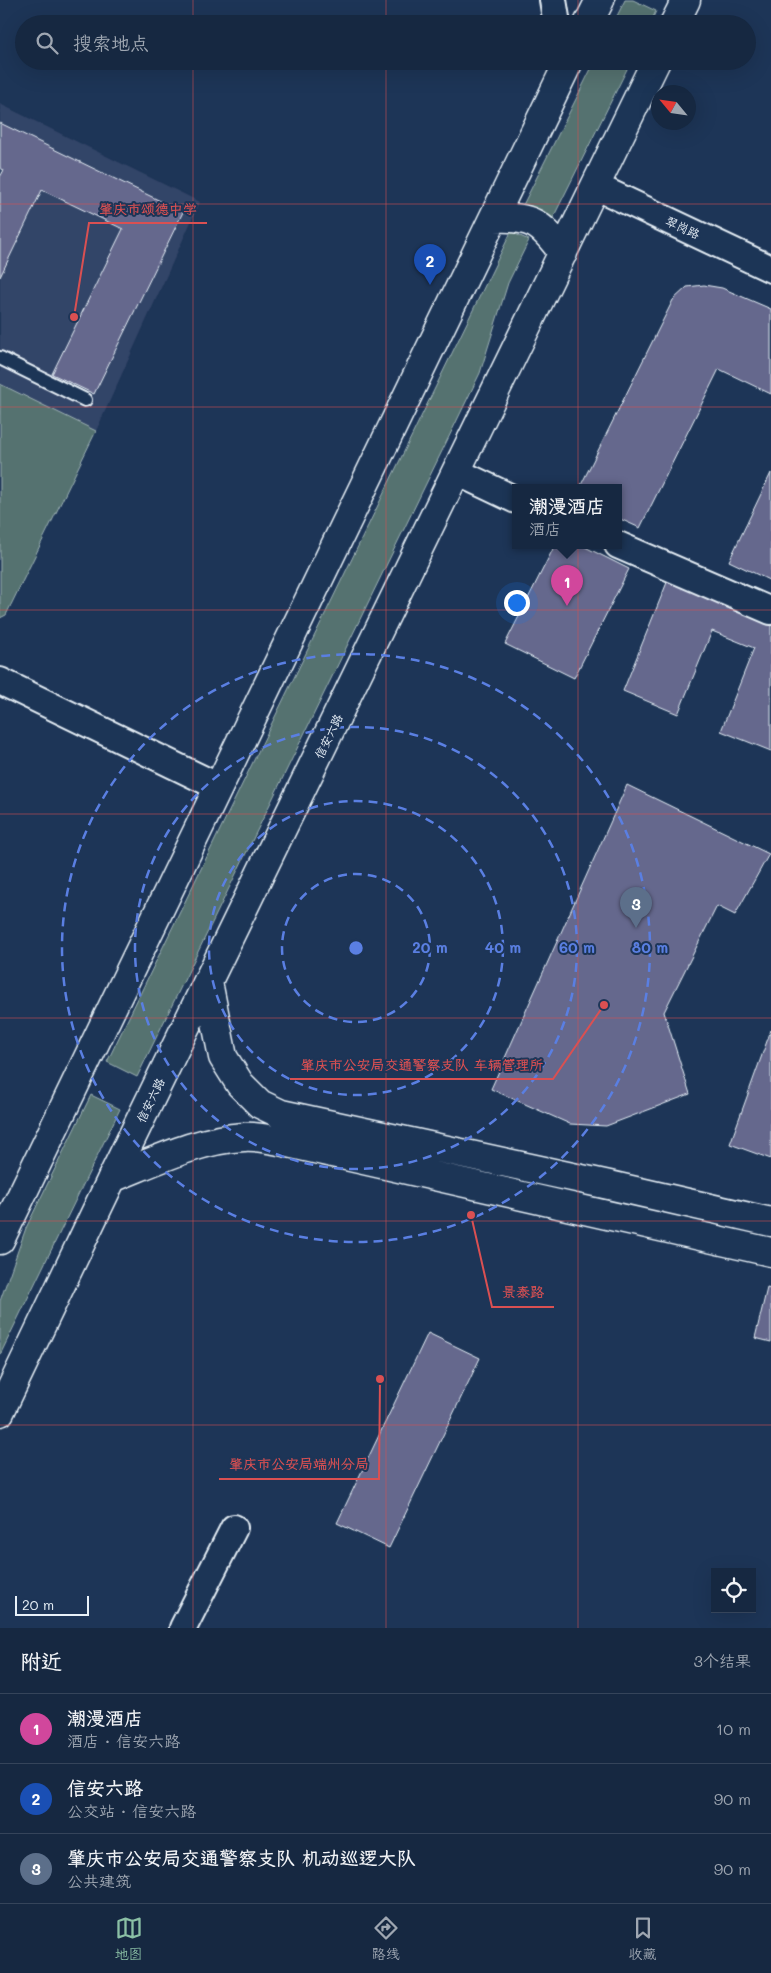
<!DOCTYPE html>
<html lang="zh">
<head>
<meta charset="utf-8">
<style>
	body { margin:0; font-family:Mali,"LXGW WenKai TC",sans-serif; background:#23344c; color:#f1f3f6 }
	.controls { position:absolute; right:15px; bottom:15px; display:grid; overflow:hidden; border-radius:0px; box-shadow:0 5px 20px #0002 }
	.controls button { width:45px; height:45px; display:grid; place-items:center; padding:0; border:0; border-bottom:1px solid #35445a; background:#162841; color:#f1f3f6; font:25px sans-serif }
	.compass { position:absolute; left:651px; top:85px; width:45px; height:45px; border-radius:50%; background:#162841; box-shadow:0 5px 20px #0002; rotate:299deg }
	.scale { position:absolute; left:15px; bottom:12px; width:74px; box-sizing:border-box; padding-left:5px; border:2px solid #e8f1f8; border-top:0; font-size:14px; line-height:18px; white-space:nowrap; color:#e8f1f8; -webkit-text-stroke:4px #1d3557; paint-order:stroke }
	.you { position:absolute; left:516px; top:602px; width:18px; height:18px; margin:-12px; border:4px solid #fff; border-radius:50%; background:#1a73e8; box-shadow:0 0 0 8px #1a73e833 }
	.badge { display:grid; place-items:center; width:32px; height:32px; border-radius:50%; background:#8abfa5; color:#fff; font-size:16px; font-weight:700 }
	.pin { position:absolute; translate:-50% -41px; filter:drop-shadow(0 1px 2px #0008) }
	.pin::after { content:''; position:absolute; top:26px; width:18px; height:15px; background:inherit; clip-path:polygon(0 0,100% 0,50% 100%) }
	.popup { position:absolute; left:512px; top:484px; width:110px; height:65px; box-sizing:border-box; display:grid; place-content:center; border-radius:0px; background:#162841; filter:drop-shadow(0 1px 4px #0005); font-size:16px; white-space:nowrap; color:#9ea6b1 }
	.popup b { font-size:19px; color:#f1f3f6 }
	.popup::after { content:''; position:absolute; left:50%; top:100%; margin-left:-10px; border:10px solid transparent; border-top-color:#162841 }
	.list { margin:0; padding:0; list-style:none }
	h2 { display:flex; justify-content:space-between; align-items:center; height:65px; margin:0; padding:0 20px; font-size:21px }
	h2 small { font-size:16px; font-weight:400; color:#9ea6b1 }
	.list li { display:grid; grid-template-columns:32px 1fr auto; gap:15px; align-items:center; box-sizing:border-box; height:70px; padding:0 20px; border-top:1px solid #35445a }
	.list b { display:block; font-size:19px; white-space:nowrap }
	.list p { margin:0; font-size:16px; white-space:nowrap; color:#9ea6b1 }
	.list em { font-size:16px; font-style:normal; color:#9ea6b1 }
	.icon { flex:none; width:28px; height:28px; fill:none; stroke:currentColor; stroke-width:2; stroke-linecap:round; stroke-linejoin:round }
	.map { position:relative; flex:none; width:771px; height:1628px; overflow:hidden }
	.search { position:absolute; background:#162841; box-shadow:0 5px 20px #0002; left:15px; right:15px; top:15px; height:55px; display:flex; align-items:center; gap:12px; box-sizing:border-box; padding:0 18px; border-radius:28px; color:#9ea6b1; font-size:19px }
	.sheet { height:275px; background:#162841 }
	nav { display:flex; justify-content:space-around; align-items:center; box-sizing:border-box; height:70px; border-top:1px solid #35445a; background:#162841; font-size:14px; color:#9ea6b1 }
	nav a { display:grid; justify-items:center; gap:2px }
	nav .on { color:#8abfa5 }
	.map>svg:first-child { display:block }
	.built { fill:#334467 }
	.green { fill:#547270; stroke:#9eb2b4 }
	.building { fill:#65688d; stroke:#e8f1f8 }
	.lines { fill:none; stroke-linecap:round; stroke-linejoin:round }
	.service-casing { stroke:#e8f1f8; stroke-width:16 }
	.minor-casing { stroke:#e8f1f8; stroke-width:30 }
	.tertiary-casing { stroke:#e8f1f8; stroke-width:31 }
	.primary-casing { stroke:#e8f1f8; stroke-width:31 }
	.service { stroke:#1d3557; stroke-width:12 }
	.minor { stroke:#1d3557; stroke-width:26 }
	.tertiary { stroke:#1d3557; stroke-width:28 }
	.primary { stroke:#1d3557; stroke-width:28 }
	.grid { fill:none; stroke:#da5052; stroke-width:1; stroke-opacity:0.55 }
	.ring { fill:none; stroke:#5a7fe2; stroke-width:2.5; stroke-dasharray:9 6 }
	.labels { text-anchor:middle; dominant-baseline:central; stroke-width:4; stroke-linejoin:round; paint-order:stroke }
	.street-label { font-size:12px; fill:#e8f1f8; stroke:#1d3557 }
	.centre { fill:#5a7fe2; stroke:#1d3557; stroke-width:2.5 }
	.ring-label { font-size:15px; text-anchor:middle; font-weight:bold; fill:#5a7fe2; stroke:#1d3557; stroke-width:4; stroke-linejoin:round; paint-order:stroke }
	.leader { fill:none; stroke:#da5052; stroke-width:2 }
	.callout-dot { fill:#da5052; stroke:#1d3557; stroke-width:2 }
	.callout-label { font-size:14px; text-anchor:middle; font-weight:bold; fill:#da5052; stroke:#1d3557; stroke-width:4; stroke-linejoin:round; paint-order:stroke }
</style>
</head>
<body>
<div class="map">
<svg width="771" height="1628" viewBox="0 0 771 1628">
	<rect width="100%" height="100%" fill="#1d3557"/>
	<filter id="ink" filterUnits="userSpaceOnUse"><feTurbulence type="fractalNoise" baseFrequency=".02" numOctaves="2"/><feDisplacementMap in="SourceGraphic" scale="10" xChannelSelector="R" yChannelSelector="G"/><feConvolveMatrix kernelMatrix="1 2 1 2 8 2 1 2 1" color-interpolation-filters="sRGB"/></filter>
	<g filter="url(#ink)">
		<path class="built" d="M0 104 200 202 96 431 6 615 0 618Z"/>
		<path class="green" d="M625 0H633L656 11 650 24H613Z
			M595 61H631L551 222 522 207Z
			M511 232 529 240 508 283 480 373 137 1077 107 1062Z
			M0 384 96 431 6 615 0 618Z
			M91 1095 120 1109 0 1355V1301L26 1228Z"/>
		<path class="building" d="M0 123 183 212 94 394 52 374 123 229 42 190 0 277V177L4 170 0 168Z
			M704 285 722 288 771 309V394L719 369 640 528 618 518V487H580L673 300 687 287Z
			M771 473V581L729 561Z
			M555 545H581L629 569 574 678 505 644Z
			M670 575 771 616V751L721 731 754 648 712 631 678 714 623 691Z
			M627 785 769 854 735 915 717 906 664 1012 690 1094 606 1126 570 1124 491 1089Z
			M771 1030V1159L730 1144Z
			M767 1288 771 1289V1342L755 1338Z
			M428 1333 480 1358 389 1548 337 1523Z"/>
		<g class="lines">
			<defs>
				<path id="service" d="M0 358 85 400"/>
				<path id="minor" d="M553 0 557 24
					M595 186 771 269
					M457 472 516 500
					M618 545 771 611
					M0 681 219 787
					M183 1628 234 1528"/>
				<path id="tertiary" d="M208 982 223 1057 240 1084 260 1104 281 1114 609 1185 771 1222
					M112 1178C153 1162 199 1139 244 1137 255 1136 268 1139 279 1141L771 1252"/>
				<path id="primary" d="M588 24 600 0
					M674 24 686 0
					M494 218C532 216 541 223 563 253
					M0 1240 569 61
					M0 1412 112 1178 656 61"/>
			</defs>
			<use href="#service" class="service-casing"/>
			<use href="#minor" class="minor-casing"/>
			<use href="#tertiary" class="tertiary-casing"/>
			<use href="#primary" class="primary-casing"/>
			<use href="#service" class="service"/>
			<use href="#minor" class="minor"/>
			<use href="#tertiary" class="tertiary"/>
			<use href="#primary" class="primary"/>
		</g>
	</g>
	<path class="grid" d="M193 0V24M386 0V24M578 0V24M193 61V1628M386 61V1628M578 61V1628M0 204H771M0 407H771M0 610H771M0 814H771M0 1018H771M0 1221H771M0 1425H771"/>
	<g class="ring">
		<circle cx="356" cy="948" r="74"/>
		<circle cx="356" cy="948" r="147"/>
		<circle cx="356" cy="948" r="221"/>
		<circle cx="356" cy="948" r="294"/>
	</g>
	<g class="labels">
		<g class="street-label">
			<text transform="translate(683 227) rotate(25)">翠岗路</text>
			<text transform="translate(328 736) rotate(-64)">信安六路</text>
			<text transform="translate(150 1100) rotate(-64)">信安六路</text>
		</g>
	</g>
	<circle cx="356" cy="948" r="8" class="centre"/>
	<g class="ring-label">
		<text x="430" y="953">20 m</text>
		<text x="503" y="953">40 m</text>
		<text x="577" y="953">60 m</text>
		<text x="650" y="953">80 m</text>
	</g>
	<path class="leader" d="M74 317L89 223H207M604 1005L553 1079H290M471 1215L492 1307H554M380 1379L379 1479H219"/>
	<g class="callout-dot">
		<circle cx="74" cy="317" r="5"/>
		<circle cx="604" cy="1005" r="5"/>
		<circle cx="471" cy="1215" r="5"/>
		<circle cx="380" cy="1379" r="5"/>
	</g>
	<g class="callout-label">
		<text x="148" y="214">肇庆市颂德中学</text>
		<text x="422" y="1070">肇庆市公安局交通警察支队 车辆管理所</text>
		<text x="523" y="1297">景泰路</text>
		<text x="299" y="1469">肇庆市公安局端州分局</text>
	</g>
</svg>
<div class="controls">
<button><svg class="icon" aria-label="locate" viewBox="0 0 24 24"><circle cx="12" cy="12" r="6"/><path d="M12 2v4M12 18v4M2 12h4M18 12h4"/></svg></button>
</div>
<svg class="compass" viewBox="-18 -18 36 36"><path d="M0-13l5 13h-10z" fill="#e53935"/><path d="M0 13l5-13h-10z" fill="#9ea6b1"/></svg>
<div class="scale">20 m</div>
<div class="you"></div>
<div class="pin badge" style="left:567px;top:606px;background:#d1479c">1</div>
<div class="popup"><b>潮漫酒店</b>酒店</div>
<div class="pin badge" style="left:430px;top:285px;background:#1a4fb4">2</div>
<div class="pin badge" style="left:636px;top:928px;background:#5c6f8a">3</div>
<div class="search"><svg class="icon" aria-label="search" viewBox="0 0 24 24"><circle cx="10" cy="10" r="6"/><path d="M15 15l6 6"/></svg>搜索地点</div>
</div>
<section class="sheet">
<h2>附近<small>3个结果</small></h2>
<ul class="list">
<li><span class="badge" style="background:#d1479c">1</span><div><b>潮漫酒店</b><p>酒店 · 信安六路</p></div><em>10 m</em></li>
<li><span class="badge" style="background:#1a4fb4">2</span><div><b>信安六路</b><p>公交站 · 信安六路</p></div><em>90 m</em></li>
<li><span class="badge" style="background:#5c6f8a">3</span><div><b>肇庆市公安局交通警察支队 机动巡逻大队</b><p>公共建筑</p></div><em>90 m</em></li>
</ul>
</section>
<nav>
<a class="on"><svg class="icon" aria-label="map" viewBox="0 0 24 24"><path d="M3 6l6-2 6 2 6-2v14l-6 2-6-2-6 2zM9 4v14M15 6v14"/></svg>地图</a>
<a><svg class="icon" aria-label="directions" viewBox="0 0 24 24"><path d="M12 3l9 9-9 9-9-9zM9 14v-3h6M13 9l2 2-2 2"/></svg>路线</a>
<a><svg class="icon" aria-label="saved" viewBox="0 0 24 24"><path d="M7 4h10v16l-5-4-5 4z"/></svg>收藏</a>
</nav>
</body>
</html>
